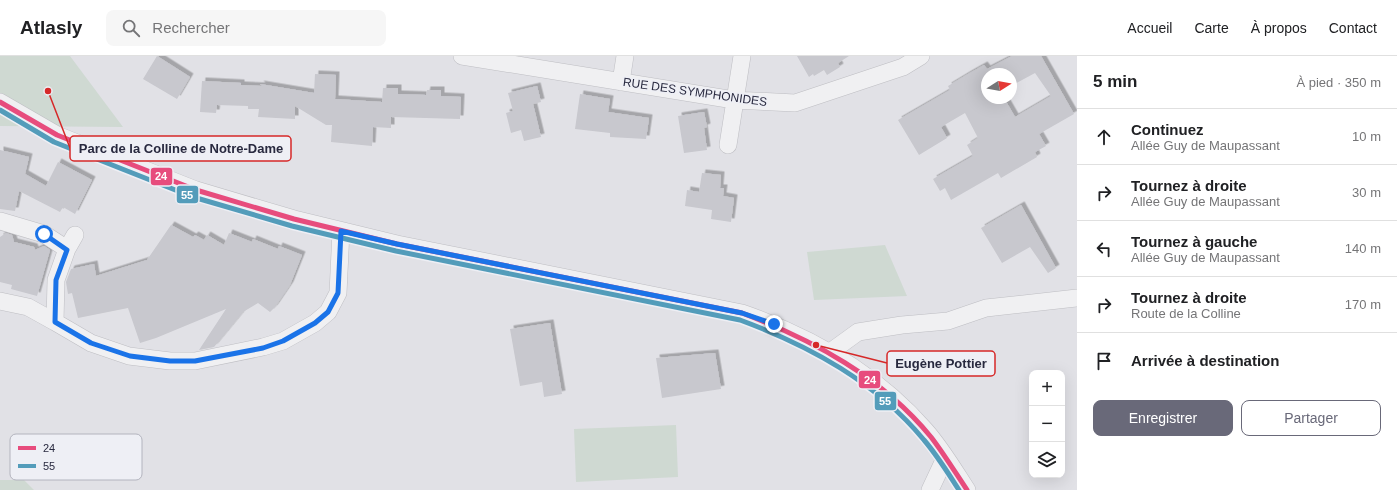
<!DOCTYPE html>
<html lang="fr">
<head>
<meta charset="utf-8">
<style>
	body { margin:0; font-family:Arial,sans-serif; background:#f6f6f6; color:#202124 }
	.controls { position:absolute; right:12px; bottom:12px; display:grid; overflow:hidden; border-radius:8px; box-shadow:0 4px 16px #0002 }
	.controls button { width:36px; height:36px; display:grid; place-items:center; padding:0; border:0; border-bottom:1px solid #e0e0e0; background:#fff; color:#202124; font:20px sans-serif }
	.compass { position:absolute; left:981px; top:12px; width:36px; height:36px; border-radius:50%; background:#fff; box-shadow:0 4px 16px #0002; rotate:79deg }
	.stop { position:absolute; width:12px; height:12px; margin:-9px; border:3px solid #1a73e8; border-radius:50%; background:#fff }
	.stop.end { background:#1a73e8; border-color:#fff; box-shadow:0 1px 4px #0008 }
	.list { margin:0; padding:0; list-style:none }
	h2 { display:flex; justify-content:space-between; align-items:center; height:52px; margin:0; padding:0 16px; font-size:17px }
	h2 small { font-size:13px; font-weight:400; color:#757577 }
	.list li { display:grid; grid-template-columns:26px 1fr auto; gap:12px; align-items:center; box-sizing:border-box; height:56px; padding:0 16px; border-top:1px solid #e0e0e0 }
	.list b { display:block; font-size:15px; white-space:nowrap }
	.list p { margin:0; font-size:13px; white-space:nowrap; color:#757577 }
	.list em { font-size:13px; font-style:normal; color:#757577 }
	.actions { display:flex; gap:8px; padding:12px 16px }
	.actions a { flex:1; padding:9px 0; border:1px solid #696979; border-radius:8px; text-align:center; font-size:14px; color:#696979 }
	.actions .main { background:#696979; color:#fff }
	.icon { flex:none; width:22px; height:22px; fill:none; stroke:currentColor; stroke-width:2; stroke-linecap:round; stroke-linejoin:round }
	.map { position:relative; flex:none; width:1077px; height:434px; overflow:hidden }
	header { display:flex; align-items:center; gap:24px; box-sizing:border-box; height:56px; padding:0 20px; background:#fff; border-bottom:1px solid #e0e0e0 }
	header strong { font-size:19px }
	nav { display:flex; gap:22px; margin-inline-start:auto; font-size:14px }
	.search { width:280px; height:36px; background:#f6f6f6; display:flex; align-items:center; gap:10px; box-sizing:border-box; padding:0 14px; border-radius:8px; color:#757577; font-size:15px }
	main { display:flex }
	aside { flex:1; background:#fff }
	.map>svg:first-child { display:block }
	.green { fill:#cfd9d2 }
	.building { fill:#c8c8ce; fill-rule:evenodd; filter:url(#shadow) }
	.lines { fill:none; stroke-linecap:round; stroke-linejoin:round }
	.street-casing { stroke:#bebec3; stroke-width:18 }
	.street { stroke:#f0f0f2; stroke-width:17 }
	.bus-1-casing { stroke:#eeeff5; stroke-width:8 }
	.bus-2-casing { stroke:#eeeff5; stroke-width:8 }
	.bus-1 { stroke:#e74c7d; stroke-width:5 }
	.bus-2 { stroke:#539cba; stroke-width:5 }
	.route { stroke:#1a73e8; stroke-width:5 }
	.labels { text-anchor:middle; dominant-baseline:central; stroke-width:3.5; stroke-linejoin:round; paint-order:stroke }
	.street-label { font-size:12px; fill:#28293f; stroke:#eeeff5 }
	.key { fill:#eeeff5; stroke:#b3b4be; stroke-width:1 }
	.key-label { font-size:11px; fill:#28293f }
	.leader { fill:none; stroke:#d62828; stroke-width:1.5 }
	.callout-dot { fill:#d62828; stroke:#eeeff5; stroke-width:1.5 }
	.callout { fill:#eeeff5; stroke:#d62828; stroke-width:1.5 }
	.callout-label { font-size:13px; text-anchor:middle; font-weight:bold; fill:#28293f }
	.line-badge { stroke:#eeeff5; stroke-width:1.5 }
	.badge-label { font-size:11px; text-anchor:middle; font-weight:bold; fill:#fff }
</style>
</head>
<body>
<header>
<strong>Atlasly</strong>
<div class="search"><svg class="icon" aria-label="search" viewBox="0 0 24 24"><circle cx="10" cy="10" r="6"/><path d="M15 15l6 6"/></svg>Rechercher</div>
<nav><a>Accueil</a><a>Carte</a><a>À propos</a><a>Contact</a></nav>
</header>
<main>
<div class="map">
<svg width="1077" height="434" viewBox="0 0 1077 434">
	<defs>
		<filter id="shadow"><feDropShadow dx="3.5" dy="-3.5" stdDeviation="0" flood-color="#0004"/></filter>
	</defs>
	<rect width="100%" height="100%" fill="#e1e1e6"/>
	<path class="green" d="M0 0H70L123 71 0 70Z
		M885 189 907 240 814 244 807 196Z
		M676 369 678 421 576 426 574 373Z
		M0 424H24L34 434H0Z"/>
	<path class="building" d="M157 0 190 21 177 43 143 23Z
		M797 0H849L838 7 840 11 827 19 824 14 814 20 813 18 809 21Z
		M1012 0H1041L1074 58 1039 78 1046 90 1035 96 1037 101 1001 122 998 117 951 144 945 132 940 135 933 123 973 100 967 89 978 82 965 57 941 71 947 82 919 99 898 64 950 34 948 30 968 18 984 9 987 13ZM1035 17 1051 40 1015 61 1004 42H987V18H1011V30Z
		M315 18 336 19 335 43 382 46 383 32H398V38L426 39 427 34H441V40L461 41 460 63 391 61V72L373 71 372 90 331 86 332 69H326L295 50V63L258 61 259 53H248V50L217 49 216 57 200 56 202 25 241 27V29L262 30 260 28 314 37Z
		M537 30 541 46 533 48 541 81 524 85 521 74 511 77 506 57 513 55 508 37Z
		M580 38 610 43 608 56 649 62 646 83 610 81V77L575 73Z
		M704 56 707 71 704 72 707 94 684 97 678 60Z
		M0 94 29 101 25 118 46 130 58 106 92 124 75 158 63 151 60 156 19 135 15 155 0 153Z
		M702 117 721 119 720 132H724L723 140 734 142 731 166 711 163 712 154 685 150 687 134 699 136Z
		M1021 149 1056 212 1048 217 1030 191 1002 207 981 172Z
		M171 169 193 181 195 179 204 184 207 179 224 189 229 177 252 186 253 183 278 193 279 190 302 199 290 229 275 251 270 256 258 247 243 256 214 291 199 294 226 253 156 282 140 287 128 252 78 262 72 237 68 238 66 226 71 213 94 208 96 220 147 204Z
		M6 177 12 179 14 186 34 191 35 194 44 190 50 194 37 240 11 233 12 229 0 226V181Z
		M550 267 562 338 544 341 542 326 520 330 510 273Z
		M715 297 721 333 662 342 656 302Z"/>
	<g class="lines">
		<defs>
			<path id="street" d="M462 0 734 44 795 47 903 11 921 0
				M621 26 625 0
				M0 46 57 79 196 134 294 163 397 188 742 257C811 281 877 319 925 374 941 392 954 414 967 434
				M728 89 742 0
				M0 165 44 178 67 193 56 224 55 266 91 287 129 300 170 305H195L263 291 283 285 315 267 328 256 338 237 341 175
				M67 193 75 179
				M0 245 28 251 55 266
				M829 297 858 276 902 269 948 265 986 252 1077 242
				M930 434 945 402"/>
		</defs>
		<use href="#street" class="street-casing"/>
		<use href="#street" class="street"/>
		<defs>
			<path id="bus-1" d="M0 46 57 79 196 134 294 163 397 188 742 257C813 284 882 321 931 381 944 398 955 416 967 434"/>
			<path id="bus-2" d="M0 54 54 86 193 141 292 170 396 195 740 264C810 290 876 326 924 384 937 399 948 417 959 434"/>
		</defs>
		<use href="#bus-1" class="bus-1-casing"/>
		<use href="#bus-2" class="bus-2-casing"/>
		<use href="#bus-1" class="bus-1"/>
		<use href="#bus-2" class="bus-2"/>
	</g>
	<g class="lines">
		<path class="route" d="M44 178 67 194 56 224 55 266 91 287 130 300 170 305H195L263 292 283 285 315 267 328 256 338 237 341 175 397 188 742 257 774 268"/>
	</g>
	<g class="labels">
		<g class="street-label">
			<text transform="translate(695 36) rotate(8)">RUE DES SYMPHONIDES</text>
		</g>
	</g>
	<rect x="10" y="378" width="132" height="46" rx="6" class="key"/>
	<rect x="18" y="390" width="18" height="4" fill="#e74c7d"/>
	<rect x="18" y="408" width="18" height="4" fill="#539cba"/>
	<g class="key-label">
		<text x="43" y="396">24</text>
		<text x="43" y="414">55</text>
	</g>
	<path class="leader" d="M48 35L70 92M816 289L887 307"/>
	<g class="callout-dot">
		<circle cx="48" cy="35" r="4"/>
		<circle cx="816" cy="289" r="4"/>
	</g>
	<g class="callout">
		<rect x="70" y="80" width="221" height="25" rx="4"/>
		<rect x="887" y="295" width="108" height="25" rx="4"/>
	</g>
	<g class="callout-label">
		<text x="181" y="97">Parc de la Colline de Notre-Dame</text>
		<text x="941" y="312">Eugène Pottier</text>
	</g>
	<g class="line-badge">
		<rect x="150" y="111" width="23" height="19" rx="4" fill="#e74c7d"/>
		<rect x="176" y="129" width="23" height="19" rx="4" fill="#539cba"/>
		<rect x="858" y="314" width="23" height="19" rx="4" fill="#e74c7d"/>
		<rect x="874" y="335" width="23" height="20" rx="4" fill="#539cba"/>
	</g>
	<g class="badge-label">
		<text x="161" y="124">24</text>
		<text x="187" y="143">55</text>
		<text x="870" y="328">24</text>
		<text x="885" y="349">55</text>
	</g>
</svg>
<div class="controls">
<button>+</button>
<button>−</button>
<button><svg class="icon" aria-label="layers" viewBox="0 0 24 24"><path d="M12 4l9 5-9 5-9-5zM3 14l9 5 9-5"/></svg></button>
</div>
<svg class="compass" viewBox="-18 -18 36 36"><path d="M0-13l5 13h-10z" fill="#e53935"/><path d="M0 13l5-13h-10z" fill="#757577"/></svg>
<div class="stop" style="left:44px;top:178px"></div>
<div class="stop end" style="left:774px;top:268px"></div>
</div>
<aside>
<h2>5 min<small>À pied · 350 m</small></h2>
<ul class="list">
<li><svg class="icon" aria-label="ahead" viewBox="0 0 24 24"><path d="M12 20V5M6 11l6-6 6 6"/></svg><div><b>Continuez</b><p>Allée Guy de Maupassant</p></div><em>10 m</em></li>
<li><svg class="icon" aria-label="right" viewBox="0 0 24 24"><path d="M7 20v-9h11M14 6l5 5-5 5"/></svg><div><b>Tournez à droite</b><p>Allée Guy de Maupassant</p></div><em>30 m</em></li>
<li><svg class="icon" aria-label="left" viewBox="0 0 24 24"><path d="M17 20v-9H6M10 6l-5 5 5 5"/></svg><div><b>Tournez à gauche</b><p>Allée Guy de Maupassant</p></div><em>140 m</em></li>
<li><svg class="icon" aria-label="right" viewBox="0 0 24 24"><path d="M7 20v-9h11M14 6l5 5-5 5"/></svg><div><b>Tournez à droite</b><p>Route de la Colline</p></div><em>170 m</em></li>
<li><svg class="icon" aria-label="arrive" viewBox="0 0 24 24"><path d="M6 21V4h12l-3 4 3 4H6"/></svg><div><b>Arrivée à destination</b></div></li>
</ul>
<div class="actions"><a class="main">Enregistrer</a><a>Partager</a></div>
</aside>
</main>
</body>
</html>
